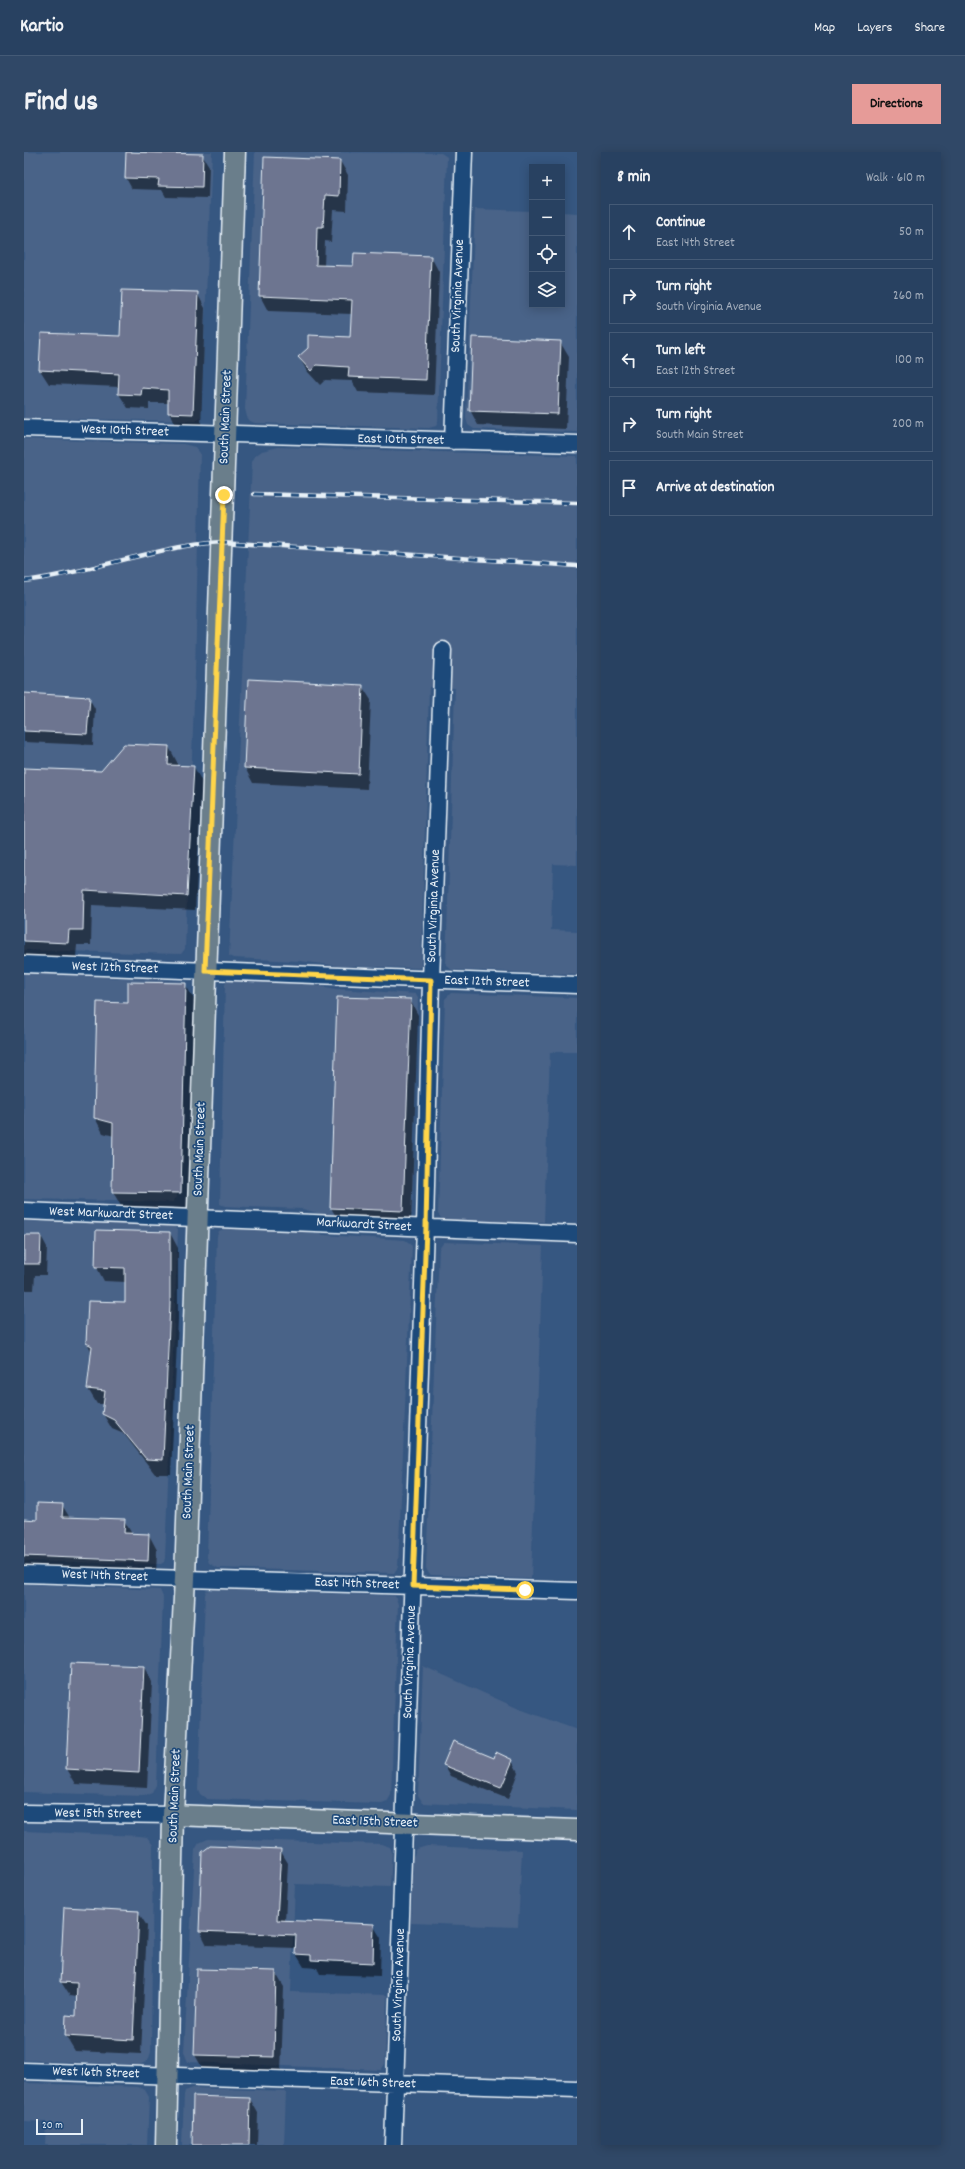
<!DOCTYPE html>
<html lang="en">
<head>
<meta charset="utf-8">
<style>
	body { margin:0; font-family:Dekko,sans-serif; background:#304867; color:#f1f3f6 }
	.controls { position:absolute; right:12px; top:12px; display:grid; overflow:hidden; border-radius:0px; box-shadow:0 2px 10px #0003 }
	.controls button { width:36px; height:36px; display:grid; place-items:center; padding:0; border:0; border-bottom:1px solid #445a76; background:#284161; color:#f1f3f6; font:20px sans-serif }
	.scale { position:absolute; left:12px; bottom:10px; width:47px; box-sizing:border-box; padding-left:4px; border:2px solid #e8f1f8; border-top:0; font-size:11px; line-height:14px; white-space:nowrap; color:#e8f1f8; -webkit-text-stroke:3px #1f4a7a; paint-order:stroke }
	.stop { position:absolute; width:12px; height:12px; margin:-9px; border:3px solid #ffd54a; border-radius:50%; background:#fff }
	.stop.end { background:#ffd54a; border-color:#fff; box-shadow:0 1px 4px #0008 }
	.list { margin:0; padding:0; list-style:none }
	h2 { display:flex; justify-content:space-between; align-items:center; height:52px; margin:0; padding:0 16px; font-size:17px }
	h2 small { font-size:13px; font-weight:400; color:#a5afbd }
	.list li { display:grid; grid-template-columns:26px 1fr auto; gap:12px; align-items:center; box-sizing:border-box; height:56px; margin:0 8px 8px; padding:0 8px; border:1px solid #445a76; border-radius:0px }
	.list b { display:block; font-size:15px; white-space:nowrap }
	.list p { margin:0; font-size:13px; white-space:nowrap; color:#a5afbd }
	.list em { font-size:13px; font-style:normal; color:#a5afbd }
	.icon { flex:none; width:22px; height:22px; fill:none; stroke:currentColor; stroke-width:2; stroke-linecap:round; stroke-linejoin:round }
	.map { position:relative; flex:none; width:553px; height:1993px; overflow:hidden; border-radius:0px }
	header { display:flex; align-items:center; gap:24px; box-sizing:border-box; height:56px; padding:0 20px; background:#284161; border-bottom:1px solid #445a76 }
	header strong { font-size:19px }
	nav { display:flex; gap:22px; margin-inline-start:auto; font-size:14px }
	.intro { display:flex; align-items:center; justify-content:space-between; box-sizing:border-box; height:96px; padding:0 24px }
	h1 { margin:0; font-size:28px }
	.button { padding:10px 18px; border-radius:0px; background:#e69b98; color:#111; font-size:14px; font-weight:700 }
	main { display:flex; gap:24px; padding:0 24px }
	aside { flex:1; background:#284161; border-radius:0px; box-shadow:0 2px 10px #0003 }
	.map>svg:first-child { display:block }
	.built { fill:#496388 }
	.shadow { fill:#0007 }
	.building { fill:#6d7490; stroke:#e8f1f8 }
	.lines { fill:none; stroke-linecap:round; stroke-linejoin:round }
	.minor-casing { stroke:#e8f1f8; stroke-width:19 }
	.major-casing { stroke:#e8f1f8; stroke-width:23 }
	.minor { stroke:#1f4a7a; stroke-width:16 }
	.major { stroke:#6b7e8b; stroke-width:20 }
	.rail-casing { stroke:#e8f1f8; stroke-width:4.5 }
	.rail { stroke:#1f4a7a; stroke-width:3; stroke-dasharray:9; stroke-linecap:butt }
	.route { stroke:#ffd54a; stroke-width:5 }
	.labels { text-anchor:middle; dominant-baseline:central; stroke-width:3.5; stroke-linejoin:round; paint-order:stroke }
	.street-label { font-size:14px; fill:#e8f1f8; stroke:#1f4a7a }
</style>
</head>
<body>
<header>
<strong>Kartio</strong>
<nav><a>Map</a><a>Layers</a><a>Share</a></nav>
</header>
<div class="intro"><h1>Find us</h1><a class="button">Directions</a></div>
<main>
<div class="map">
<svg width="553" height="1993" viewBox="0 0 553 1993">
	<rect width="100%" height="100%" fill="#365781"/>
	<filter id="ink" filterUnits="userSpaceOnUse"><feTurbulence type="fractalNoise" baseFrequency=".025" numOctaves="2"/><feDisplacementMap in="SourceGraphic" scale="8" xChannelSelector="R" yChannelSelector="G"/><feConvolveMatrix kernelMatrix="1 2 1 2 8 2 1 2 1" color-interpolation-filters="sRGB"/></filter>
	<g filter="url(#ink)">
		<path class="built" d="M0 0H188L177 266 172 269 0 266Z
			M231 0 417 1 423 5 414 270 412 274 405 276 231 271 226 269 223 265 221 257Z
			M451 57 508 59V153H538V60L553 61V280L450 277 444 273 442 266Z
			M0 287 159 292 171 295 176 301 171 522 161 797 157 802 0 798Z
			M254 295 553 304V713L529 712 527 778 553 779V822L428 818 422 813 431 536 405 535 397 815 394 816 314 814 276 809 209 806 205 804 228 310 231 304 238 299Z
			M0 821 158 829 160 834 153 1045 149 1050 0 1047Z
			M208 826 271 829 312 837 392 842 394 845 388 1061 385 1065 300 1063 279 1057 201 1054 196 1052 201 833 202 830Z
			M427 841 553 846V900H526L520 1070 419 1068 414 1062 421 847Z
			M0 1069 148 1073 154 1077 141 1406 140 1410 137 1412 0 1409Z
			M203 1076 277 1079 300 1083 381 1088 387 1092 388 1095 374 1415 370 1421 194 1416 185 1411 183 1405 193 1084 195 1079Z
			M420 1090 519 1094 507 1427 408 1423 405 1422 402 1416 415 1097Z
			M0 1432 136 1438 139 1445 132 1633 128 1641 120 1644 0 1640Z
			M189 1437 371 1444 374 1452 367 1643 363 1650 358 1652 183 1647 176 1642 174 1637 181 1443 182 1439Z
			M399 1514 493 1556 553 1578V1658L399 1651 394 1643Z
			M0 1679 116 1684 123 1685 129 1693 127 1900 125 1906 120 1911 115 1913 0 1908Z
			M184 1687 357 1692 366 1695 368 1700 366 1735 271 1732 267 1840 363 1843 361 1912 357 1918 164 1910 160 1900 171 1698 175 1691Z
			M403 1694 498 1698 494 1775 387 1771 389 1705 393 1697Z
			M0 1931 114 1935 121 1938 125 1945 123 1993H21L22 1970 0 1969Z
			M169 1936 262 1939 260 1993H158L160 1943 161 1939Z"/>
		<path class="shadow" d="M103 0 178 3 185 14 184 46 142 45 138 38 108 37 102 26Z
			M316 9 324 23 323 59 309 58 307 90 301 89 300 114 330 115 407 105 415 120 410 243 334 240 328 229 301 228 296 233 284 220 275 206 327 186 328 162 244 159 236 144Z
			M173 141 181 156 177 276 153 275 145 261V251H125V257L104 256 95 242 96 235 25 232 16 218 18 182 97 185Z
			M536 190 545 205 542 277 454 273 446 258Z
			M225 528 338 534 347 548 343 637 229 631 221 616Z
			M0 542 65 546 71 557 69 593 0 590Z
			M145 595 153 610V614L170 615 178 630 171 758 68 753 67 793H53L52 805 0 803V617L77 620Z
			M161 832 170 847 165 1056 97 1054 89 1040 90 984 79 981 71 966 105 852Z
			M386 848 394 863 387 1073 316 1071 307 1056Z
			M146 1081 154 1096V1168L147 1322H131L100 1282 88 1277 79 1262 80 1252H73L64 1237 68 1200 63 1191 102 1152V1130L80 1129 72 1114Z
			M0 1084H17L23 1095 22 1123H11L10 1138H0Z
			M38 1353 46 1366 100 1368 108 1382 125 1383 133 1398 132 1423 0 1418V1368L14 1369Z
			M48 1512 120 1515 128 1530 123 1636 52 1632 43 1617Z
			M471 1607 488 1609 494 1620 484 1647 427 1624 420 1612Z
			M256 1698 264 1711 261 1769 349 1773 357 1786 356 1824 296 1822 293 1816 280 1815 272 1802V1796L183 1793 176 1779 179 1700Z
			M114 1760 123 1774 117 1902 51 1899 42 1884 43 1864 53 1865 54 1845 46 1844 37 1830Z
			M251 1820 260 1835 257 1920 179 1917 171 1903Z
			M226 1947 234 1961 233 1993H169Z"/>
		<path class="building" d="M102 0 179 2 178 35 134 34 135 27 101 26Z
			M240 5 316 8 315 44 301 43 299 75H293L292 113 329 114 330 101 407 104 402 228 324 225 325 215 292 213 287 219 274 205 284 196V183L326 185 328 148 235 144Z
			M98 138 174 140 169 262 144 261V238L118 236 117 243 94 242 95 222 15 218 17 181 96 184Z
			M448 185 537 189 534 262 445 259Z
			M224 527 339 533 335 622 220 616Z
			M0 541 66 545 63 582 0 579Z
			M100 592 145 594 144 613 170 614 163 744 60 738 59 778H45L44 791 0 789V616L77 619Z
			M104 830 162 831 157 1041 88 1040 89 971 70 966 73 850 104 851Z
			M313 845 387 847 379 1059 306 1056Z
			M72 1078 146 1080V1152L139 1308 122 1307 90 1268 78 1262 81 1239 63 1237 68 1194 62 1191 64 1149 101 1150V1116L71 1115Z
			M0 1083H17L16 1112H0Z
			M13 1351 39 1352 38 1365 101 1367 100 1381 125 1382 124 1409 0 1404V1367L13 1368Z
			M47 1511 120 1514 115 1621 42 1617Z
			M429 1589 470 1606 472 1600 489 1608 477 1636 419 1613Z
			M186 1694 257 1697 253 1768 350 1772 349 1811 287 1808V1803L271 1802 272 1783 175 1779 178 1700Z
			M40 1755 115 1759 109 1888 41 1884 42 1863 52 1864 53 1831 36 1830Z
			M173 1817 252 1819 250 1905 170 1903Z
			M169 1944 226 1946 225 1993H168Z"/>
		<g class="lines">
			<defs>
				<path id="minor" d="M0 276 553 292
					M429 289 440 0
					M0 812 553 833
					M0 1059 553 1082
					M0 1422 553 1439
					M0 1661 149 1663
					M0 1919 553 1937
					M369 1993 401 1075 407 828 419 498"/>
				<path id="major" d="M149 1663 553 1678
					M142 1993 149 1663 161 1426 211 0"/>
			</defs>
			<use href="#minor" class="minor-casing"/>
			<use href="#major" class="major-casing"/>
			<use href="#minor" class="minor"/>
			<use href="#major" class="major"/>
			<defs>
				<path id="rail" d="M230 342 553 351
					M0 429C67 421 130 394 198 390L553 414"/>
			</defs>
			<use href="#rail" class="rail-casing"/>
			<use href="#rail" class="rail"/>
		</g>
	</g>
	<g class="lines" filter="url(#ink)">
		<path class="route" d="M200 343 181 819 407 828 402 1075 389 1434 501 1438"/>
	</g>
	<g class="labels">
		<g class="street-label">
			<text transform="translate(434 144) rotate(-88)">South Virginia Avenue</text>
			<text transform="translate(202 265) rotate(-88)">South Main Street</text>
			<text transform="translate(101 279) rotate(2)">West 10th Street</text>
			<text transform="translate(377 288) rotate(1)">East 10th Street</text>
			<text transform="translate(410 754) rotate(-88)">South Virginia Avenue</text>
			<text transform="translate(91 816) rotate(2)">West 12th Street</text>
			<text transform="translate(463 830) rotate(2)">East 12th Street</text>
			<text transform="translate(176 997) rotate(-88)">South Main Street</text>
			<text transform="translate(87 1062) rotate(2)">West Markwardt Street</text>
			<text transform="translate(340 1073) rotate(3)">Markwardt Street</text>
			<text transform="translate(165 1320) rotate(-88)">South Main Street</text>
			<text transform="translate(81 1424) rotate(2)">West 14th Street</text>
			<text transform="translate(333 1432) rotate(2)">East 14th Street</text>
			<text transform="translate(386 1510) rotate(-88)">South Virginia Avenue</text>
			<text transform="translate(151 1644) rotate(-88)">South Main Street</text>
			<text transform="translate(74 1662) rotate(1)">West 15th Street</text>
			<text transform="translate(351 1670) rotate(2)">East 15th Street</text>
			<text transform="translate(375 1833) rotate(-88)">South Virginia Avenue</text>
			<text transform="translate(72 1921) rotate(2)">West 16th Street</text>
			<text transform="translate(349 1931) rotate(2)">East 16th Street</text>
		</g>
	</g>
</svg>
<div class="controls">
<button>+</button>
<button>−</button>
<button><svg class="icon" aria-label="locate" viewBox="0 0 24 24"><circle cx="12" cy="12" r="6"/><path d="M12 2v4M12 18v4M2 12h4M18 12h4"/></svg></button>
<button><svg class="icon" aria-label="layers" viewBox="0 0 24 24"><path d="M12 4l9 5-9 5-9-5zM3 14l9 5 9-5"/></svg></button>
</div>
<div class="scale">20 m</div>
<div class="stop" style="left:501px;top:1438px"></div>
<div class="stop end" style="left:200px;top:343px"></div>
</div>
<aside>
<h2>8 min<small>Walk · 610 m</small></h2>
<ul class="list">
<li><svg class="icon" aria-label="ahead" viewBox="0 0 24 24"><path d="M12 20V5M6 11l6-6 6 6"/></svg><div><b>Continue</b><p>East 14th Street</p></div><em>50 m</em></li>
<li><svg class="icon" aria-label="right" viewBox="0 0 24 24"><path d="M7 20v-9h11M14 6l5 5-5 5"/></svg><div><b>Turn right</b><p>South Virginia Avenue</p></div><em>260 m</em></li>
<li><svg class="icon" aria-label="left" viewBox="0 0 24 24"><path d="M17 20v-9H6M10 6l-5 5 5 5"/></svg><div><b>Turn left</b><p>East 12th Street</p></div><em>100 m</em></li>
<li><svg class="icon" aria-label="right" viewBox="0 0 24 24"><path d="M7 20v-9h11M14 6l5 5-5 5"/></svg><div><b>Turn right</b><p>South Main Street</p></div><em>200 m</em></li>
<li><svg class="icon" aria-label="arrive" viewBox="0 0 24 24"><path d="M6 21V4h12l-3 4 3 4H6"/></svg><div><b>Arrive at destination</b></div></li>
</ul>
</aside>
</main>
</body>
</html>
